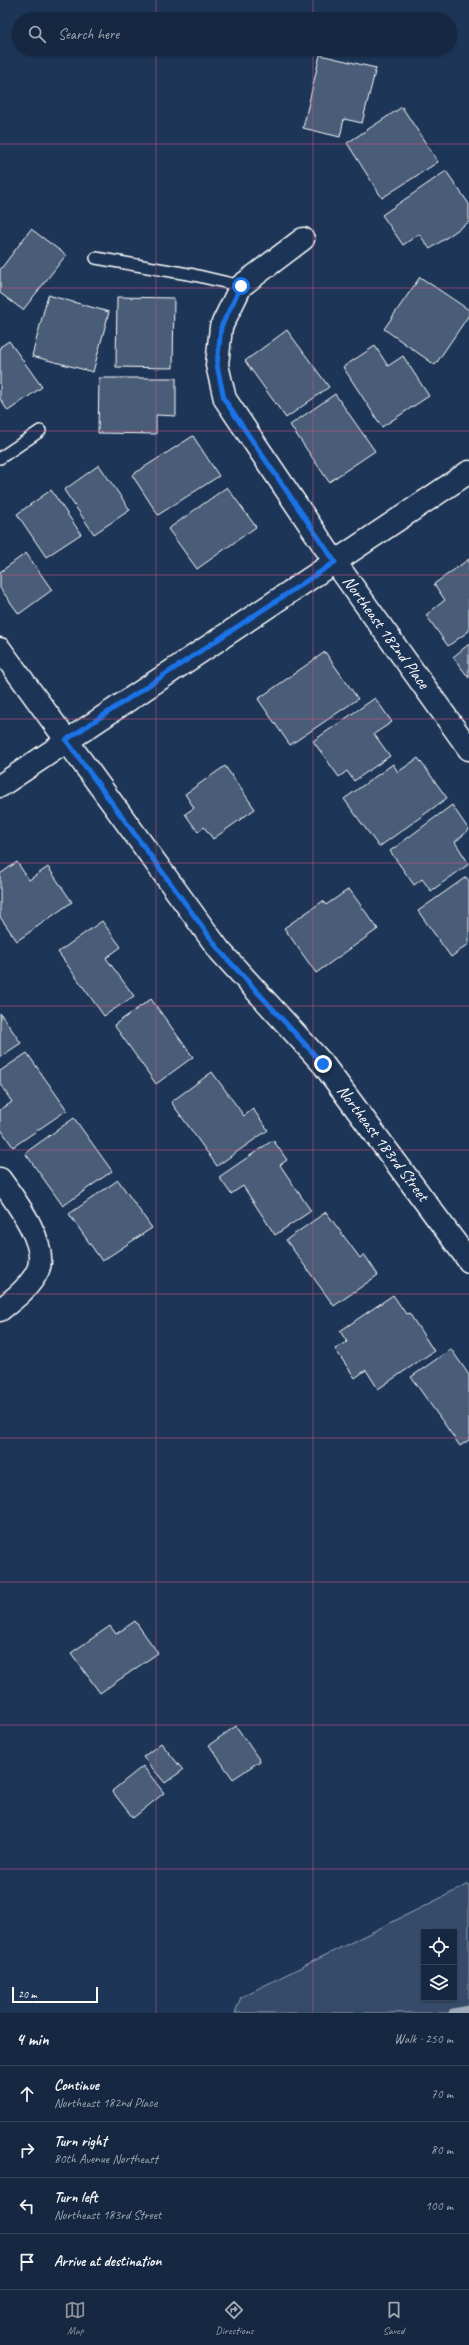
<!DOCTYPE html>
<html lang="en">
<head>
<meta charset="utf-8">
<style>
	body { margin:0; font-family:Caveat,sans-serif; background:#23344c; color:#f1f3f6 }
	.controls { position:absolute; right:12px; bottom:12px; display:grid; overflow:hidden; border-radius:0px; box-shadow:0 1px 3px #0004 }
	.controls button { width:36px; height:36px; display:grid; place-items:center; padding:0; border:0; border-bottom:1px solid #35445a; background:#162841; color:#f1f3f6; font:20px sans-serif }
	.scale { position:absolute; left:12px; bottom:10px; width:86px; box-sizing:border-box; padding-left:4px; border:2px solid #fff; border-top:0; font-size:11px; line-height:14px; white-space:nowrap; color:#fff; -webkit-text-stroke:3px #1d3557; paint-order:stroke }
	.stop { position:absolute; width:12px; height:12px; margin:-9px; border:3px solid #1a73e8; border-radius:50%; background:#fff }
	.stop.end { background:#1a73e8; border-color:#fff; box-shadow:0 1px 4px #0008 }
	.list { margin:0; padding:0; list-style:none }
	h2 { display:flex; justify-content:space-between; align-items:center; height:52px; margin:0; padding:0 16px; font-size:17px }
	h2 small { font-size:13px; font-weight:400; color:#9ea6b1 }
	.list li { display:grid; grid-template-columns:26px 1fr auto; gap:12px; align-items:center; box-sizing:border-box; height:56px; padding:0 16px; border-top:1px solid #35445a }
	.list b { display:block; font-size:15px; white-space:nowrap }
	.list p { margin:0; font-size:13px; white-space:nowrap; color:#9ea6b1 }
	.list em { font-size:13px; font-style:normal; color:#9ea6b1 }
	.icon { flex:none; width:22px; height:22px; fill:none; stroke:currentColor; stroke-width:2; stroke-linecap:round; stroke-linejoin:round }
	.map { position:relative; flex:none; width:469px; height:2013px; overflow:hidden }
	.search { position:absolute; background:#162841; box-shadow:0 1px 3px #0004; left:12px; right:12px; top:12px; height:44px; display:flex; align-items:center; gap:10px; box-sizing:border-box; padding:0 14px; border-radius:22px; color:#9ea6b1; font-size:15px }
	.sheet { height:276px; background:#162841 }
	nav { display:flex; justify-content:space-around; align-items:center; box-sizing:border-box; height:56px; border-top:1px solid #35445a; background:#162841; font-size:11px; color:#9ea6b1 }
	nav a { display:grid; justify-items:center; gap:2px }
	nav .on { color:#8c9099 }
	.map>svg:first-child { display:block }
	.green { fill:#364b69; stroke:#9aa5b4; fill-rule:evenodd }
	.lines { fill:none; stroke-linecap:round; stroke-linejoin:round }
	.stream { stroke:#a0aab8; stroke-width:9 }
	.building { fill:#4a5d79; stroke:#fff }
	.lane-casing { stroke:#fff; stroke-width:14 }
	.street-casing { stroke:#fff; stroke-width:25 }
	.secondary-casing { stroke:#fff; stroke-width:25 }
	.lane { stroke:#1d3557; stroke-width:11 }
	.street { stroke:#1d3557; stroke-width:22 }
	.secondary { stroke:#1d3557; stroke-width:22 }
	.route { stroke:#1a73e8; stroke-width:5 }
	.grid { fill:none; stroke:#d15284; stroke-width:1; stroke-opacity:0.55 }
	.labels { text-anchor:middle; dominant-baseline:central; stroke-width:4; stroke-linejoin:round; paint-order:stroke }
	.street-label { font-size:17px; fill:#fff; stroke:#1d3557 }
</style>
</head>
<body>
<div class="map">
<svg width="469" height="2013" viewBox="0 0 469 2013">
	<rect width="100%" height="100%" fill="#1d3557"/>
	<filter id="ink" filterUnits="userSpaceOnUse"><feTurbulence type="fractalNoise" baseFrequency=".025" numOctaves="2"/><feDisplacementMap in="SourceGraphic" scale="8" xChannelSelector="R" yChannelSelector="G"/><feConvolveMatrix kernelMatrix="1 2 1 2 8 2 1 2 1" color-interpolation-filters="sRGB"/></filter>
	<g filter="url(#ink)">
		<path class="green" d="M469 1884V2013H235L241 1997ZM424 1932H454V1998H424Z"/>
		<g class="lines">
			<path class="stream" d="M453 2013 469 2010"/>
		</g>
		<path class="building" d="M320 55 376 68 362 123 344 119 340 137 303 128Z
			M402 107 438 162 382 198 347 143Z
			M446 171 469 204V222L430 249 419 234 403 245 382 215Z
			M31 229 66 255 23 310 0 293V270Z
			M420 277 469 310V315L435 365 384 329Z
			M48 295 109 312 93 372 32 356Z
			M117 297 174 298 173 368 116 367Z
			M287 330 329 387 286 418 245 361Z
			M9 341 42 387 8 411 0 399V347Z
			M375 346 388 366 403 356 429 396 382 427 343 367Z
			M99 378H176V416L156 415V434L98 433Z
			M335 394 375 451 329 482 290 425Z
			M193 436 219 476 158 515 132 475Z
			M99 465 130 510 94 534 64 490Z
			M227 487 256 527 197 569 168 529Z
			M51 490 81 534 46 557 17 514Z
			M26 553 52 590 19 614 0 588V572Z
			M469 559V631L448 646 426 615 445 600 434 584Z
			M469 644V678L453 657Z
			M325 652 358 699 290 745 258 699Z
			M375 698 392 722 374 734 390 756 354 781 347 771 339 777 313 741Z
			M418 758 447 798 379 847 344 799 393 764 398 772Z
			M225 766 255 809 213 839 204 827 198 832 185 814 194 808 185 794Z
			M452 805 469 830 455 842 469 864 431 891 422 879 414 885 390 851Z
			M17 862 29 880 48 867 72 902 17 941 0 917V874Z
			M466 877 469 881V944L451 957 418 911Z
			M349 889 378 929 316 973 284 928 323 901 326 905Z
			M102 921 121 947 106 958 134 996 104 1016 58 952Z
			M151 999 193 1057 156 1084 114 1025Z
			M0 1013 21 1043 0 1057Z
			M27 1053 67 1110 13 1147 0 1128V1110L12 1102 0 1084V1071Z
			M212 1072 244 1116 253 1109 268 1130 217 1166 171 1102Z
			M74 1118 112 1171 63 1206 25 1153Z
			M273 1140 287 1160 280 1165 311 1211 275 1235 243 1186 231 1194 219 1177Z
			M118 1180 152 1228 102 1261 69 1214Z
			M326 1212 360 1258 364 1254 378 1275 334 1306 286 1240Z
			M393 1295 406 1314 409 1313 434 1351 378 1389 366 1370 355 1378 335 1349 347 1342 340 1331Z
			M451 1349 469 1375V1440L460 1446 411 1377Z
			M135 1621 158 1653 100 1693 71 1653 110 1626 116 1634Z
			M236 1726 260 1761 233 1779 209 1745Z
			M161 1743 183 1770 165 1783 143 1757Z
			M143 1766 164 1793 133 1818 112 1791Z"/>
		<g class="lines">
			<defs>
				<path id="lane" d="M96 258 194 275 241 286
					M0 458 40 431"/>
				<path id="street" d="M303 239 241 286 221 327 217 365 225 399 335 562 469 749
					M0 649 220 951 323 1064 469 1261
					M0 1179C14 1199 49 1244 38 1270 30 1287 14 1299 0 1310"/>
				<path id="secondary" d="M0 786 469 472"/>
			</defs>
			<use href="#lane" class="lane-casing"/>
			<use href="#street" class="street-casing"/>
			<use href="#secondary" class="secondary-casing"/>
			<use href="#lane" class="lane"/>
			<use href="#street" class="street"/>
			<use href="#secondary" class="secondary"/>
		</g>
	</g>
	<g class="lines" filter="url(#ink)">
		<path class="route" d="M241 286 221 327 217 365 224 399 335 562 66 740 220 951 323 1064"/>
	</g>
	<path class="grid" d="M156 0V19M313 0V19M156 49V2013M313 49V2013M0 144H469M0 288H469M0 431H469M0 575H469M0 719H469M0 863H469M0 1006H469M0 1150H469M0 1294H469M0 1438H469M0 1582H469M0 1725H469M0 1869H469"/>
	<g class="labels">
		<g class="street-label">
			<text transform="translate(386 632) rotate(54)">Northeast 182nd Place</text>
			<text transform="translate(383 1143) rotate(53)">Northeast 183rd Street</text>
		</g>
	</g>
</svg>
<div class="controls">
<button><svg class="icon" aria-label="locate" viewBox="0 0 24 24"><circle cx="12" cy="12" r="6"/><path d="M12 2v4M12 18v4M2 12h4M18 12h4"/></svg></button>
<button><svg class="icon" aria-label="layers" viewBox="0 0 24 24"><path d="M12 4l9 5-9 5-9-5zM3 14l9 5 9-5"/></svg></button>
</div>
<div class="scale">20 m</div>
<div class="stop" style="left:241px;top:286px"></div>
<div class="stop end" style="left:323px;top:1064px"></div>
<div class="search"><svg class="icon" aria-label="search" viewBox="0 0 24 24"><circle cx="10" cy="10" r="6"/><path d="M15 15l6 6"/></svg>Search here</div>
</div>
<section class="sheet">
<h2>4 min<small>Walk · 250 m</small></h2>
<ul class="list">
<li><svg class="icon" aria-label="ahead" viewBox="0 0 24 24"><path d="M12 20V5M6 11l6-6 6 6"/></svg><div><b>Continue</b><p>Northeast 182nd Place</p></div><em>70 m</em></li>
<li><svg class="icon" aria-label="right" viewBox="0 0 24 24"><path d="M7 20v-9h11M14 6l5 5-5 5"/></svg><div><b>Turn right</b><p>80th Avenue Northeast</p></div><em>80 m</em></li>
<li><svg class="icon" aria-label="left" viewBox="0 0 24 24"><path d="M17 20v-9H6M10 6l-5 5 5 5"/></svg><div><b>Turn left</b><p>Northeast 183rd Street</p></div><em>100 m</em></li>
<li><svg class="icon" aria-label="arrive" viewBox="0 0 24 24"><path d="M6 21V4h12l-3 4 3 4H6"/></svg><div><b>Arrive at destination</b></div></li>
</ul>
</section>
<nav>
<a class="on"><svg class="icon" aria-label="map" viewBox="0 0 24 24"><path d="M3 6l6-2 6 2 6-2v14l-6 2-6-2-6 2zM9 4v14M15 6v14"/></svg>Map</a>
<a><svg class="icon" aria-label="directions" viewBox="0 0 24 24"><path d="M12 3l9 9-9 9-9-9zM9 14v-3h6M13 9l2 2-2 2"/></svg>Directions</a>
<a><svg class="icon" aria-label="saved" viewBox="0 0 24 24"><path d="M7 4h10v16l-5-4-5 4z"/></svg>Saved</a>
</nav>
</body>
</html>
